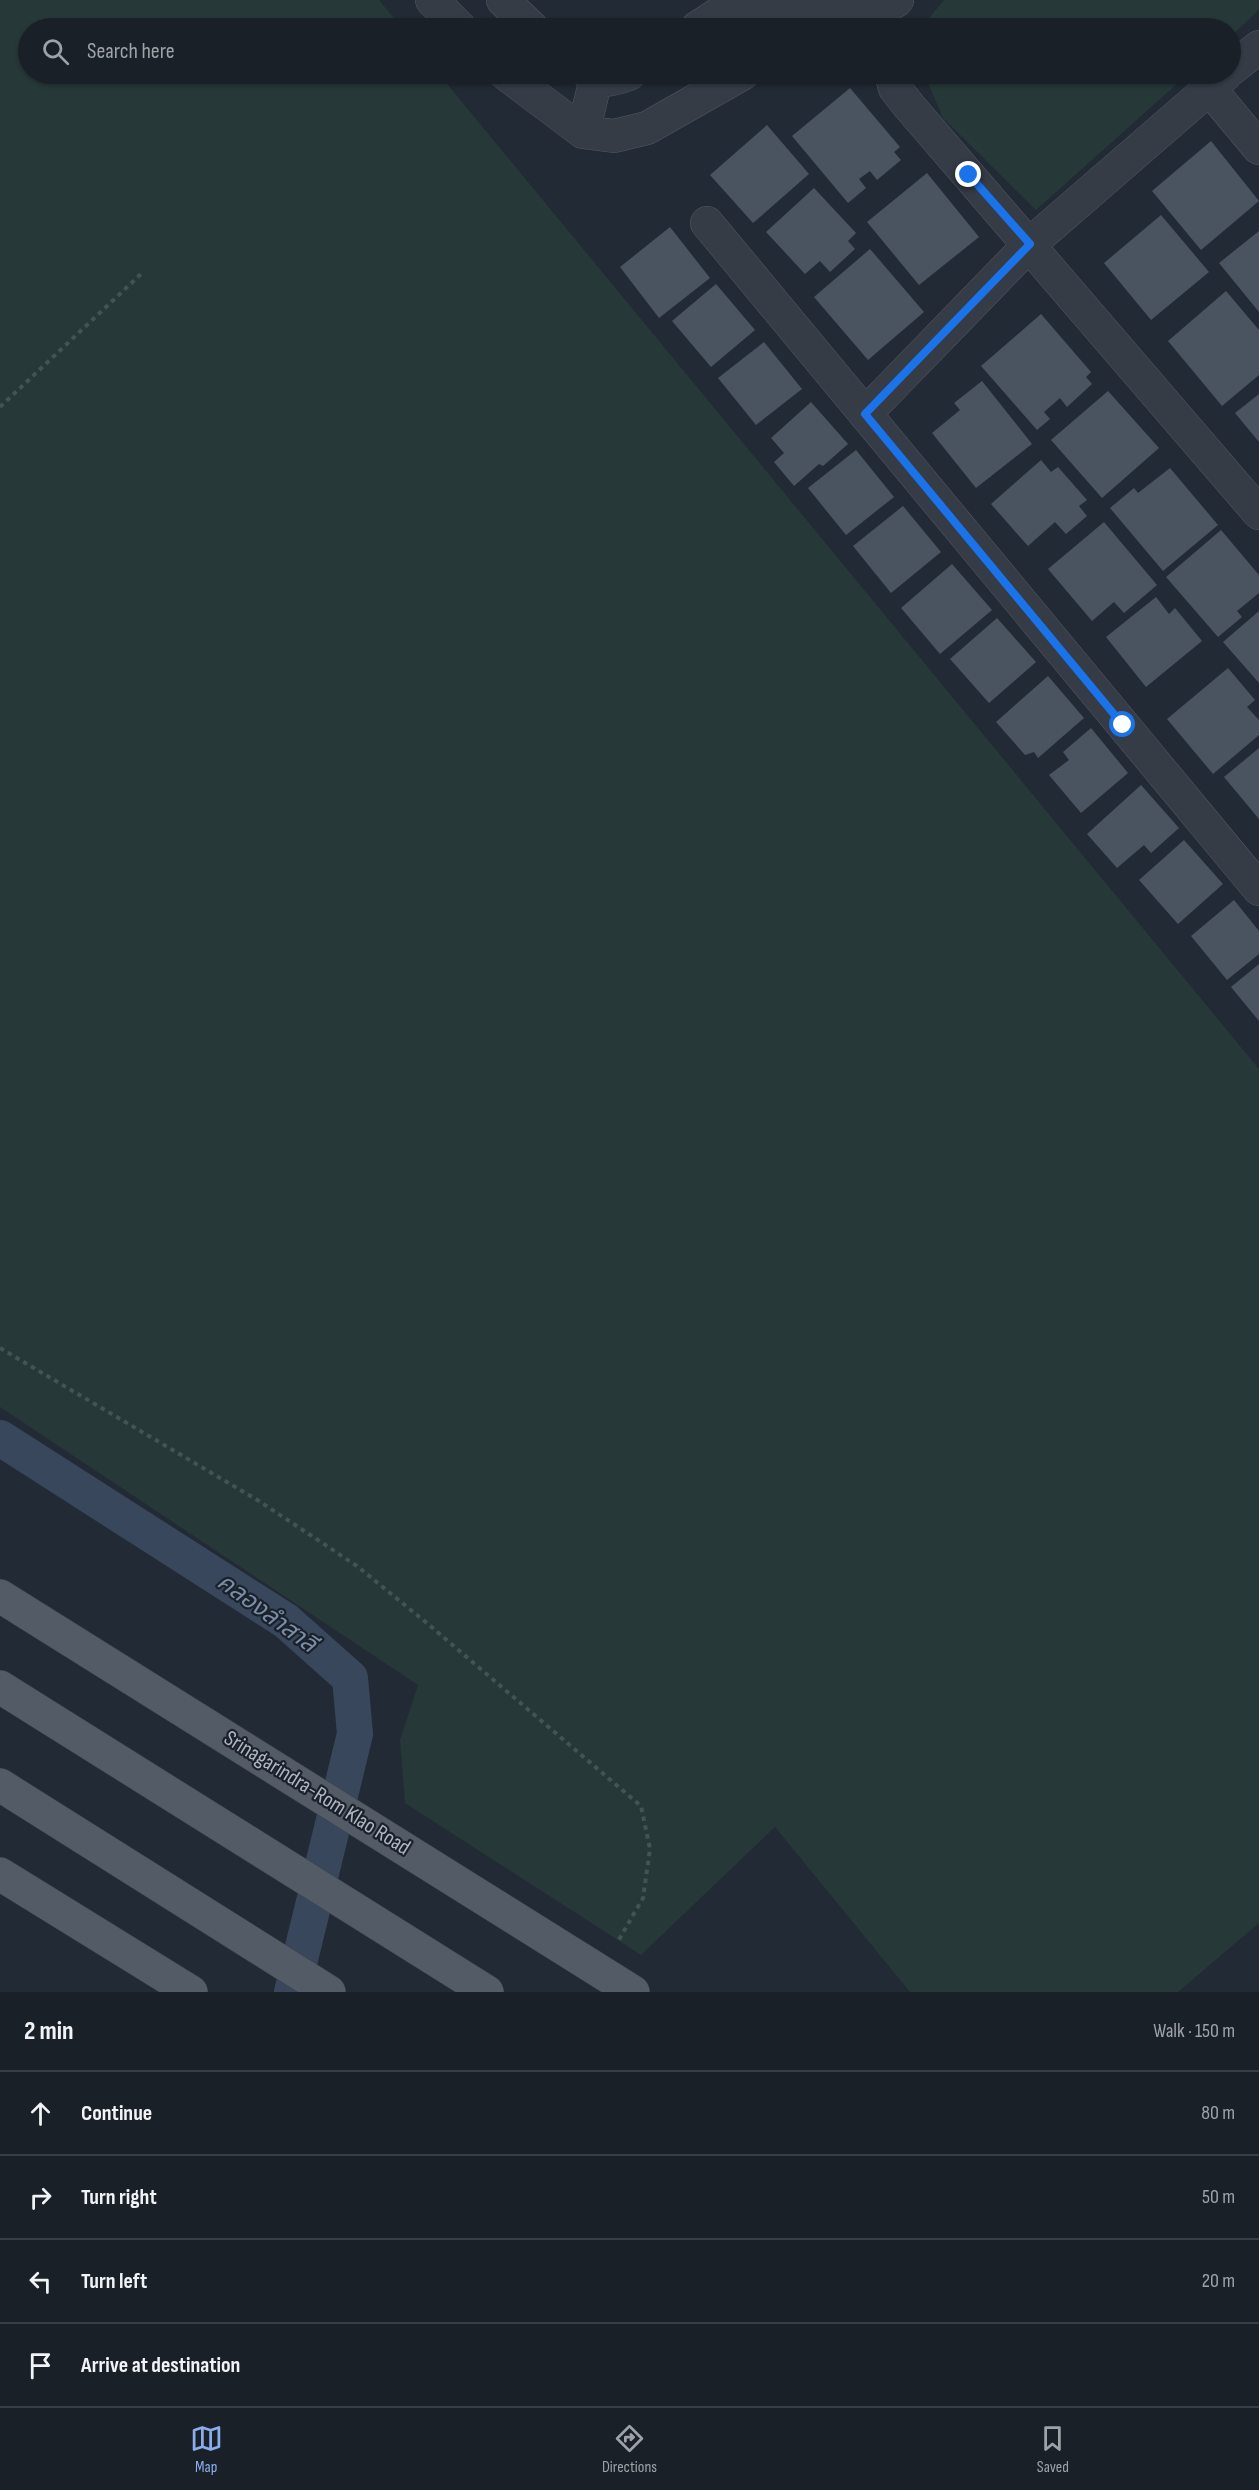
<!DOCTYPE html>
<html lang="en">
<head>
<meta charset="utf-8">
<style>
	body { margin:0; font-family:"Sofia Sans Condensed","Noto Sans Thai",sans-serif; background:#232830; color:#f1f3f6 }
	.stop { position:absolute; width:18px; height:18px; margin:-14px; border:4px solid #1a73e8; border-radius:50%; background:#fff }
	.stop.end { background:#1a73e8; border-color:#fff; box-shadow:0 2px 6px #0008 }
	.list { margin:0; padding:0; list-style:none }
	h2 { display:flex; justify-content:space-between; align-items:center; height:78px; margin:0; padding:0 24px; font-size:26px }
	h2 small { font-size:20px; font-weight:400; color:#9fa3a8 }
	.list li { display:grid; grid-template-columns:39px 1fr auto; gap:18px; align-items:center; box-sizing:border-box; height:84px; padding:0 24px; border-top:2px solid #383e45 }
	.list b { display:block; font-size:22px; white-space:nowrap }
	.list em { font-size:20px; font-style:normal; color:#9fa3a8 }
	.icon { flex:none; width:33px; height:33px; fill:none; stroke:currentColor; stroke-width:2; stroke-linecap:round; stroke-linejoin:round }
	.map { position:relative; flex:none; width:1259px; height:1992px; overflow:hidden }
	.search { position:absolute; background:#1a2028; box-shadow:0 2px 4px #0004; left:18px; right:18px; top:18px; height:66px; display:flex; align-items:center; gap:15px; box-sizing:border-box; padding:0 21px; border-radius:33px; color:#9fa3a8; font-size:22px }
	.sheet { height:414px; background:#1a2028 }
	nav { display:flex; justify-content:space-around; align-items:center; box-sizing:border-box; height:84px; border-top:2px solid #383e45; background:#1a2028; font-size:16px; color:#9fa3a8 }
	nav a { display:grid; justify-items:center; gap:3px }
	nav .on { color:#8aaeed }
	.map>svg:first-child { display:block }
	.green { fill:#273838 }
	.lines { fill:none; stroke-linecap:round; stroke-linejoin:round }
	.canal { stroke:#39475d; stroke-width:36 }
	.building { fill:#4a5461 }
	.minor-casing { stroke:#525963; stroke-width:34 }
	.major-casing { stroke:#3e454f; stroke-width:34 }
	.path { stroke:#435356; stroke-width:4; stroke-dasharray:4.5 4.5; stroke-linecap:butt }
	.minor { stroke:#353c46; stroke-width:33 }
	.major { stroke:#535b66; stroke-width:33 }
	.route { stroke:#1a73e8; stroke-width:8 }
	.labels { text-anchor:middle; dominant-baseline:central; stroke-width:4.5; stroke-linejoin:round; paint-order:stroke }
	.street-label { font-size:22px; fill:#afb6c2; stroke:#1b212a }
	.water-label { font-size:24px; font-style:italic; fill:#7a8da9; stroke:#1b212a }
</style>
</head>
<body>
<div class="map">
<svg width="1259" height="1992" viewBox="0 0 1259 1992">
	<rect width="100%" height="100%" fill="#222a35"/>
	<path class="green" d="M0 0H379L402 28H28V74H439L1259 1069V1923L1178 1992H910L775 1827 641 1955 405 1803 400 1740 418 1685 0 1407Z
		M944 0H1259V10L1231 36 1230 28H926L929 18Z
		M924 74H1188L1036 210 943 118Z"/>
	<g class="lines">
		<path class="canal" d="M0 1438 286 1621 350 1678 355 1734 292 1992"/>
	</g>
	<path class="building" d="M850 88 900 147 894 152 901 160 877 180 870 171 859 179 866 188 848 203 792 136Z
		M767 125 809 174 753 223 710 175Z
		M1211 141 1259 201 1201 250 1152 191Z
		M927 173 979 237 919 285 867 222Z
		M814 188 856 233 848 241 855 249 830 272 820 261 805 274 766 232Z
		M1161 215 1209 272 1151 320 1104 263Z
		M670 227 710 278 659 318 620 267Z
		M1259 231V312L1219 263Z
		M870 249 924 312 868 360 814 297Z
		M716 284 755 330 711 367 672 321Z
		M1226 291 1259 330V375L1222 406 1168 341Z
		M1041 314 1091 372 1086 377 1092 384 1067 407 1060 398 1044 412 1050 419 1037 430 981 366Z
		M764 342 802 389 756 425 718 378Z
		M982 381 1032 444 976 488 932 433 960 410 954 403Z
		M1108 391 1159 448 1102 498 1051 440Z
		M1259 394V442L1235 413Z
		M811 402 848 444 823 466 819 464 794 486 774 462 784 453 771 438Z
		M856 450 894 497 846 535 808 488Z
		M1041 460 1051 472 1058 467 1087 500 1079 506 1087 516 1066 534 1055 522 1028 546 991 504Z
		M1170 468 1218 525 1163 571 1110 508 1134 488 1138 493Z
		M903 506 941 552 891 593 853 546Z
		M1104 522 1157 585 1124 613 1114 602 1092 621 1048 569Z
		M1221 530 1259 575V593L1237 611 1242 617 1218 637 1166 577Z
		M952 564 992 610 940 654 901 608Z
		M1156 597 1169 614 1175 608 1202 641 1146 687 1106 637Z
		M1259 611V683L1223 642Z
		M997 618 1036 662 989 703 950 659Z
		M1228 668 1255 700 1247 707 1259 720V735L1213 774 1167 719Z
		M1048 676 1084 718 1038 758 1034 752 1025 755 996 722Z
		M1091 728 1128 773 1081 813 1049 775 1069 760 1063 752Z
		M1259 748V819L1224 777Z
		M1141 785 1179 828 1151 853 1144 845 1117 868 1087 834Z
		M1184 840 1223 884 1178 924 1139 880Z
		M1234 900 1259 931V954L1227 980 1191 936Z
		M1259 964V1021L1231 987Z"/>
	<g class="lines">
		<defs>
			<path id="minor" d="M432 0 460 28
				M503 0 532 28
				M754 0 765 28
				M769 0 805 14 881 10 897 0
				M697 28 740 0
				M1230 70 1259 47
				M506 74 583 132 614 136 647 128 742 74
				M589 74C602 84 615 79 629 74
				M891 74 895 88 909 106 1259 513
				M1209 88 1259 148
				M583 132 596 79
				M707 223 1259 889
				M865 414 1030 244 1226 74"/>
			<path id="major" d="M0 1596 633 1992
				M0 1687 487 1992
				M0 1785 329 1992
				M0 1874 191 1992"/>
		</defs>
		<use href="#minor" class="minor-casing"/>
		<use href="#major" class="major-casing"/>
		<path class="path" d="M0 407 141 274
			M0 1348 259 1501 357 1566 428 1624 641 1806 650 1849 643 1898 617 1943"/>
		<use href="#minor" class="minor"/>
		<use href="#major" class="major"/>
	</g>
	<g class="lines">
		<path class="route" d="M969 175 1030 244 865 414 1123 725"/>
	</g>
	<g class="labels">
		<g class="street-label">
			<text transform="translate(317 1793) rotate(32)">Srinagarindra-Rom Klao Road</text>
		</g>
		<g class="water-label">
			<text transform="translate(267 1613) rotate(36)">คลองลำสาลี</text>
		</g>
	</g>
</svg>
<div class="stop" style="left:1123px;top:725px"></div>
<div class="stop end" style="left:969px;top:175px"></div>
<div class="search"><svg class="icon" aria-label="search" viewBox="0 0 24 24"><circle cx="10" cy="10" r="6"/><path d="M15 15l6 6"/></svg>Search here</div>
</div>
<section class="sheet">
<h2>2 min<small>Walk · 150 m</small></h2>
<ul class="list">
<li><svg class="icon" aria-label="ahead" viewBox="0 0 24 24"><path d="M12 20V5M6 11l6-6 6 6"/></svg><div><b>Continue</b></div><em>80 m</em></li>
<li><svg class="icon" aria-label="right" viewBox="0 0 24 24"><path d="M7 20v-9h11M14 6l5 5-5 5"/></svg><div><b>Turn right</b></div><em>50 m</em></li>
<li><svg class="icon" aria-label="left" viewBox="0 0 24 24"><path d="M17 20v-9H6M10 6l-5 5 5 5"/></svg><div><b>Turn left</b></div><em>20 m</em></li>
<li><svg class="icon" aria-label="arrive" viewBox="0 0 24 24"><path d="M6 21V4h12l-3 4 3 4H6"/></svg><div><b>Arrive at destination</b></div></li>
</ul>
</section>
<nav>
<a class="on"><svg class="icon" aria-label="map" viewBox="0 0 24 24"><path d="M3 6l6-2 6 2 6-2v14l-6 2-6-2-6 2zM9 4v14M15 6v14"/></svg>Map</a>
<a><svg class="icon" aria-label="directions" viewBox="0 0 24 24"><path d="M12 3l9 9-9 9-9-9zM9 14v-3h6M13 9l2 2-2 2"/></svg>Directions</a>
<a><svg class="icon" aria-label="saved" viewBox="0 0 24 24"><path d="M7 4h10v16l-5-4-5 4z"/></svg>Saved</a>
</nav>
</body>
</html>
